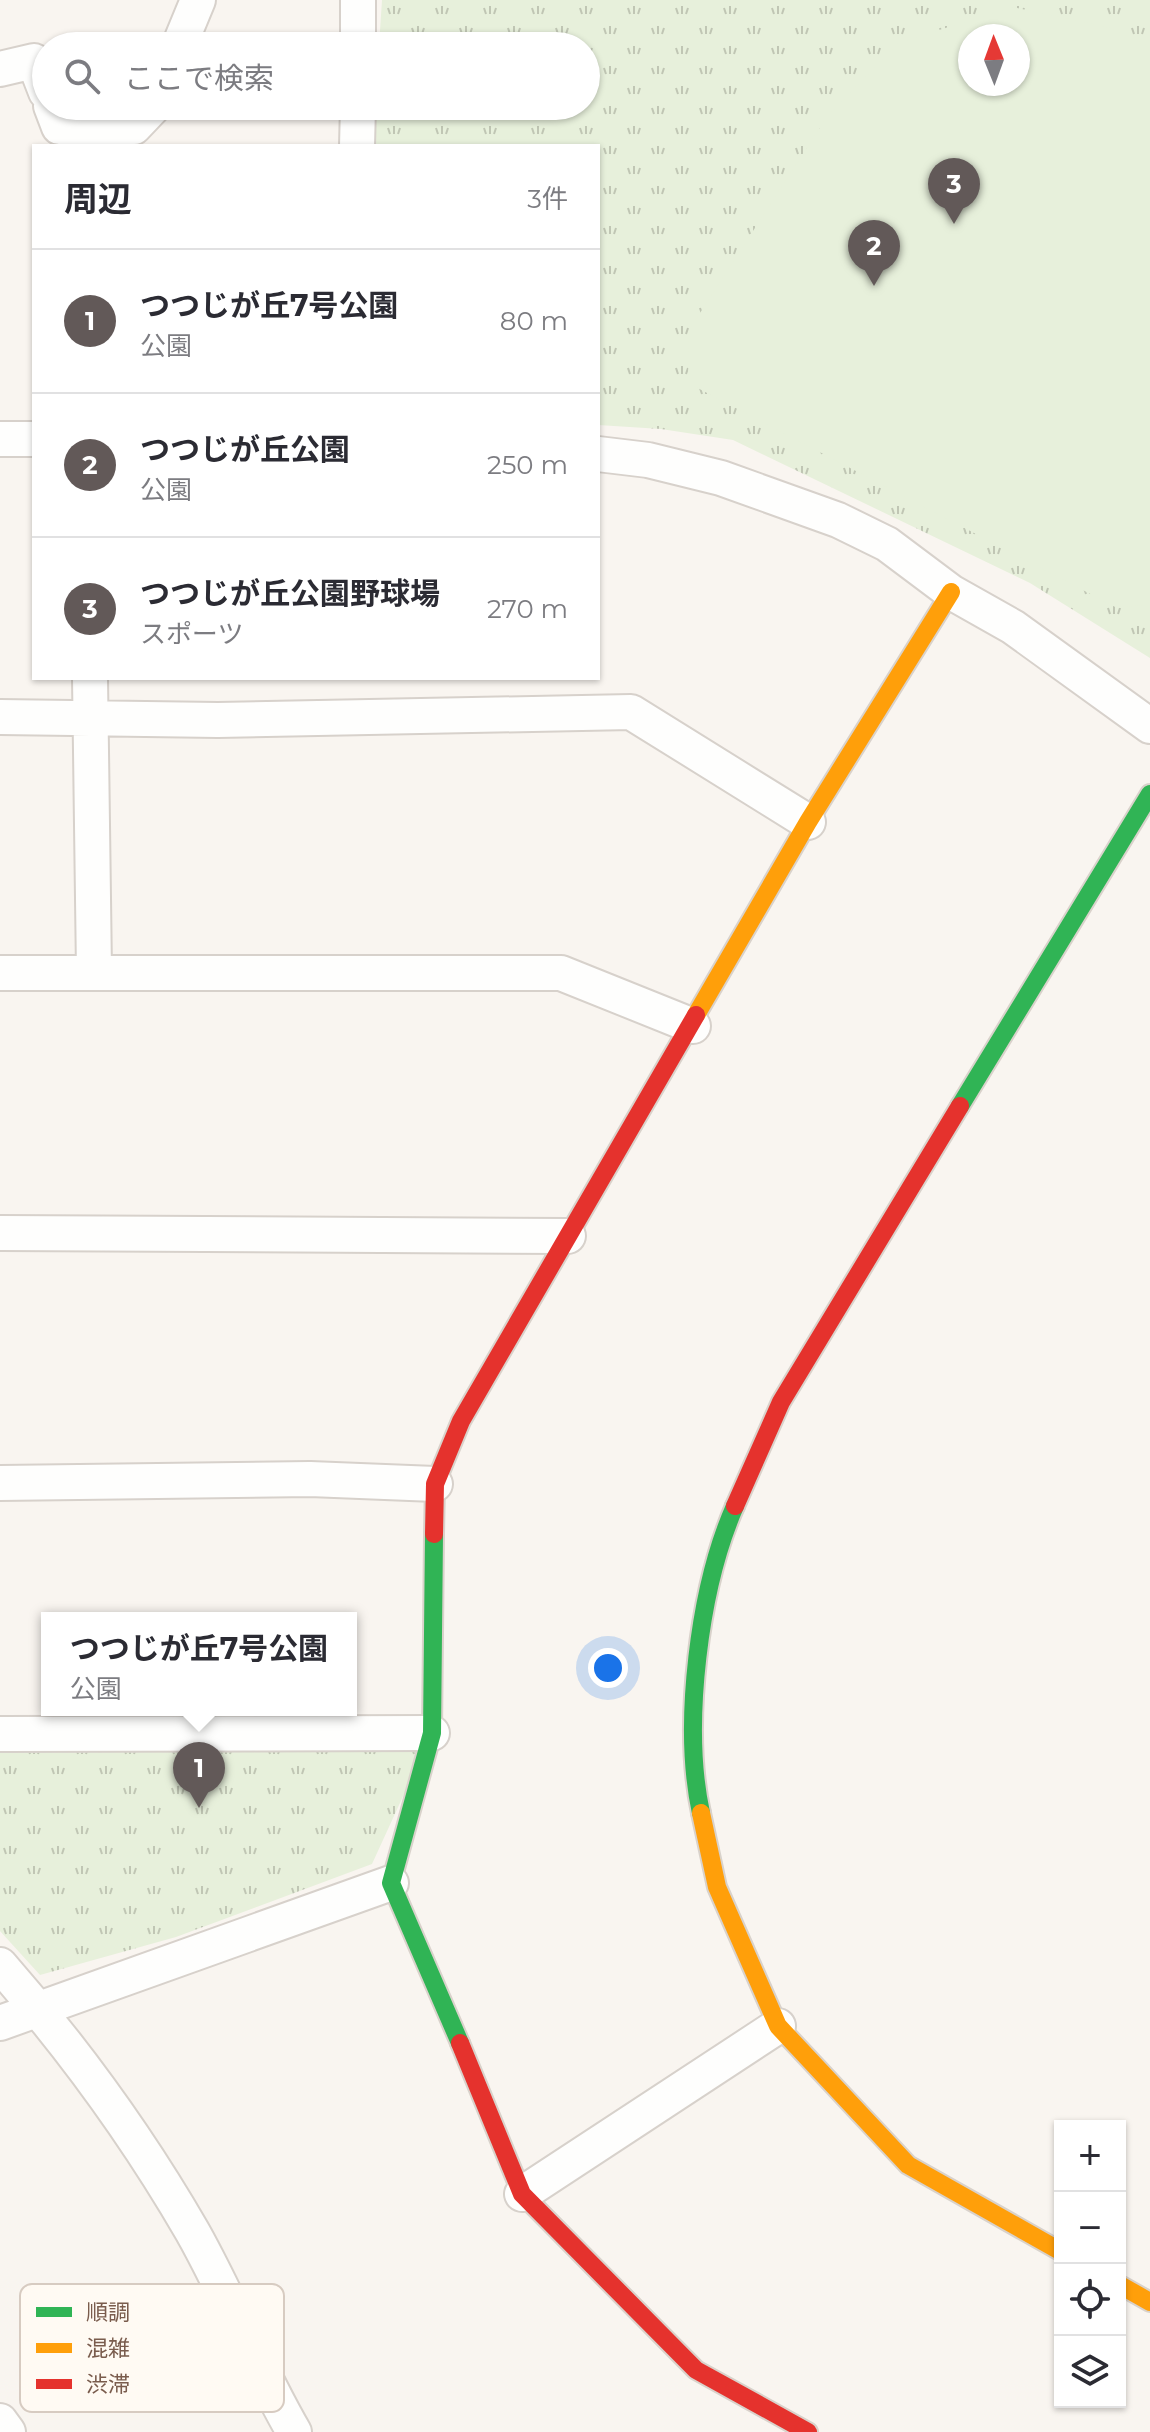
<!DOCTYPE html>
<html lang="ja">
<head>
<meta charset="utf-8">
<style>
	body { margin:0; font-family:Montserrat,"Noto Sans JP",sans-serif; background:#f2f2f3; color:#2b2b33 }
	.controls { position:absolute; right:24px; bottom:24px; display:grid; overflow:hidden; border-radius:0px; box-shadow:0 2px 6px #0004 }
	.controls button { width:72px; height:72px; display:grid; place-items:center; padding:0; border:0; border-bottom:2px solid #e1e1e2; background:#fff; color:#2b2b33; font:40px sans-serif }
	.compass { position:absolute; left:958px; top:24px; width:72px; height:72px; border-radius:50%; background:#fff; box-shadow:0 2px 6px #0004; rotate:359deg }
	.you { position:absolute; left:608px; top:1668px; width:28px; height:28px; margin:-20px; border:6px solid #fff; border-radius:50%; background:#1a73e8; box-shadow:0 0 0 12px #1a73e833 }
	.badge { display:grid; place-items:center; width:52px; height:52px; border-radius:50%; background:#625958; color:#fff; font-size:26px; font-weight:700 }
	.pin { position:absolute; translate:-50% -66px; filter:drop-shadow(0 2px 4px #0008) }
	.pin::after { content:''; position:absolute; top:42px; width:28px; height:24px; background:inherit; clip-path:polygon(0 0,100% 0,50% 100%) }
	.popup { position:absolute; left:41px; top:1612px; width:316px; height:104px; box-sizing:border-box; display:grid; place-content:center; border-radius:0px; background:#fff; filter:drop-shadow(0 2px 6px #0005); font-size:26px; white-space:nowrap; color:#7c7c81 }
	.popup b { font-size:30px; color:#2b2b33 }
	.popup::after { content:''; position:absolute; left:50%; top:100%; margin-left:-16px; border:16px solid transparent; border-top-color:#fff }
	.list { margin:0; padding:0; list-style:none }
	h2 { display:flex; justify-content:space-between; align-items:center; height:104px; margin:0; padding:0 32px; font-size:34px }
	h2 small { font-size:26px; font-weight:400; color:#7c7c81 }
	.list li { display:grid; grid-template-columns:52px 1fr auto; gap:24px; align-items:center; box-sizing:border-box; height:144px; padding:0 32px; border-top:2px solid #e1e1e2 }
	.list b { display:block; font-size:30px; white-space:nowrap }
	.list p { margin:0; font-size:26px; white-space:nowrap; color:#7c7c81 }
	.list em { font-size:26px; font-style:normal; color:#7c7c81 }
	.icon { flex:none; width:44px; height:44px; fill:none; stroke:currentColor; stroke-width:2; stroke-linecap:round; stroke-linejoin:round }
	.map { position:relative; flex:none; width:1150px; height:2432px; overflow:hidden }
	.search { position:absolute; background:#fff; box-shadow:0 2px 6px #0004; left:32px; top:32px; width:568px; height:88px; display:flex; align-items:center; gap:20px; box-sizing:border-box; padding:0 28px; border-radius:44px; color:#7c7c81; font-size:30px }
	.panel { position:absolute; background:#fff; box-shadow:0 2px 6px #0004; left:32px; top:144px; width:568px; height:536px; border-radius:0px }
	.map>svg:first-child { display:block }
	.grass { fill:url(#grass-tufts); fill-rule:evenodd }
	.pitch { fill:#e7f0db; fill-rule:evenodd }
	.lines { fill:none; stroke-linecap:round; stroke-linejoin:round }
	.street-casing { stroke:#d7d1cb; stroke-width:38 }
	.fast-casing { stroke:#d9d2cb; stroke-width:22 }
	.slow-casing { stroke:#d9d2cb; stroke-width:22 }
	.jam-casing { stroke:#d9d2cb; stroke-width:22 }
	.street { stroke:#fefefd; stroke-width:34 }
	.fast { stroke:#30b455; stroke-width:18 }
	.slow { stroke:#ff9f0a; stroke-width:18 }
	.jam { stroke:#e5322d; stroke-width:18 }
	.key { fill:#fffaf3; stroke:#d7cbc1; stroke-width:2 }
	.key-label { font-size:22px; fill:#7a5c4d }
</style>
</head>
<body>
<div class="map">
<svg width="1150" height="2432" viewBox="0 0 1150 2432">
	<defs>
		<pattern id="grass-tufts" width="24" height="20" patternUnits="userSpaceOnUse" patternTransform="scale(2)"><rect width="24" height="20" fill="#e7f0db"/><path d="M3 7l-1-3M5 7V3M7 7l1-3M15 17l-1-3M17 17v-4M19 17l1-3" fill="none" stroke="#c0c6b4"/></pattern>
	</defs>
	<rect width="100%" height="100%" fill="#f9f5f0"/>
	<path class="grass" d="M382 0H1150V658L1030 583 733 440 661 429 598 425V146H374L376 106H586V46H379ZM970 36H1018V84H970Z
		M432 1733 372 1864 176 1937 40 1975 0 1931V1753Z"/>
	<path class="pitch" d="M1012 7 1111 28 1150 46V604L1117 608 688 383 689 330 826 118 898 43ZM970 36H1018V84H970Z"/>
	<g class="lines">
		<defs>
			<path id="street" d="M358 0V46
				M179 46 198 0
				M0 69 34 61 46 92
				M51 106 59 127H134L154 106
				M357 146 358 106
				M0 439H34
				M598 454 648 460 721 478 838 520 887 544 951 592 1013 627 1150 726
				M90 678 94 971
				M0 717 218 720 631 712 808 822
				M0 973H561L693 1026
				M0 1233 568 1236
				M0 1483 310 1479 435 1484
				M0 1734 432 1733
				M0 1965C72 2047 137 2136 192 2231 229 2296 256 2367 294 2432
				M0 2023 391 1883
				M522 2194 778 2026
				M0 2421 8 2432"/>
			<path id="fast" d="M960 1106 1150 794
				M434 1534 432 1733 391 1883 460 2043
				M701 1813C682 1725 699 1588 735 1506"/>
			<path id="slow" d="M696 1015 808 822 951 592
				M701 1813 717 1887 778 2026 908 2165 1060 2251
				M1120 2285 1150 2302"/>
			<path id="jam" d="M735 1506 781 1402 960 1106
				M434 1534 435 1484 461 1421 696 1015
				M460 2043 522 2194 696 2370 808 2432"/>
		</defs>
		<use href="#street" class="street-casing"/>
		<use href="#fast" class="fast-casing"/>
		<use href="#slow" class="slow-casing"/>
		<use href="#jam" class="jam-casing"/>
		<use href="#street" class="street"/>
		<use href="#fast" class="fast"/>
		<use href="#slow" class="slow"/>
		<use href="#jam" class="jam"/>
	</g>
	<rect x="20" y="2284" width="264" height="128" rx="12" class="key"/>
	<rect x="36" y="2307" width="36" height="10" fill="#30b455"/>
	<rect x="36" y="2343" width="36" height="10" fill="#ff9f0a"/>
	<rect x="36" y="2379" width="36" height="10" fill="#e5322d"/>
	<g class="key-label">
		<text x="86" y="2320">順調</text>
		<text x="86" y="2356">混雑</text>
		<text x="86" y="2392">渋滞</text>
	</g>
</svg>
<div class="controls">
<button>+</button>
<button>−</button>
<button><svg class="icon" aria-label="locate" viewBox="0 0 24 24"><circle cx="12" cy="12" r="6"/><path d="M12 2v4M12 18v4M2 12h4M18 12h4"/></svg></button>
<button><svg class="icon" aria-label="layers" viewBox="0 0 24 24"><path d="M12 4l9 5-9 5-9-5zM3 14l9 5 9-5"/></svg></button>
</div>
<svg class="compass" viewBox="-18 -18 36 36"><path d="M0-13l5 13h-10z" fill="#e53935"/><path d="M0 13l5-13h-10z" fill="#7c7c81"/></svg>
<div class="you"></div>
<div class="pin badge" style="left:199px;top:1808px">1</div>
<div class="popup"><b>つつじが丘7号公園</b>公園</div>
<div class="pin badge" style="left:874px;top:286px">2</div>
<div class="pin badge" style="left:954px;top:224px">3</div>
<div class="search"><svg class="icon" aria-label="search" viewBox="0 0 24 24"><circle cx="10" cy="10" r="6"/><path d="M15 15l6 6"/></svg>ここで検索</div>
<section class="panel">
<h2>周辺<small>3件</small></h2>
<ul class="list">
<li><span class="badge">1</span><div><b>つつじが丘7号公園</b><p>公園</p></div><em>80 m</em></li>
<li><span class="badge">2</span><div><b>つつじが丘公園</b><p>公園</p></div><em>250 m</em></li>
<li><span class="badge">3</span><div><b>つつじが丘公園野球場</b><p>スポーツ</p></div><em>270 m</em></li>
</ul>
</section>
</div>
</body>
</html>
